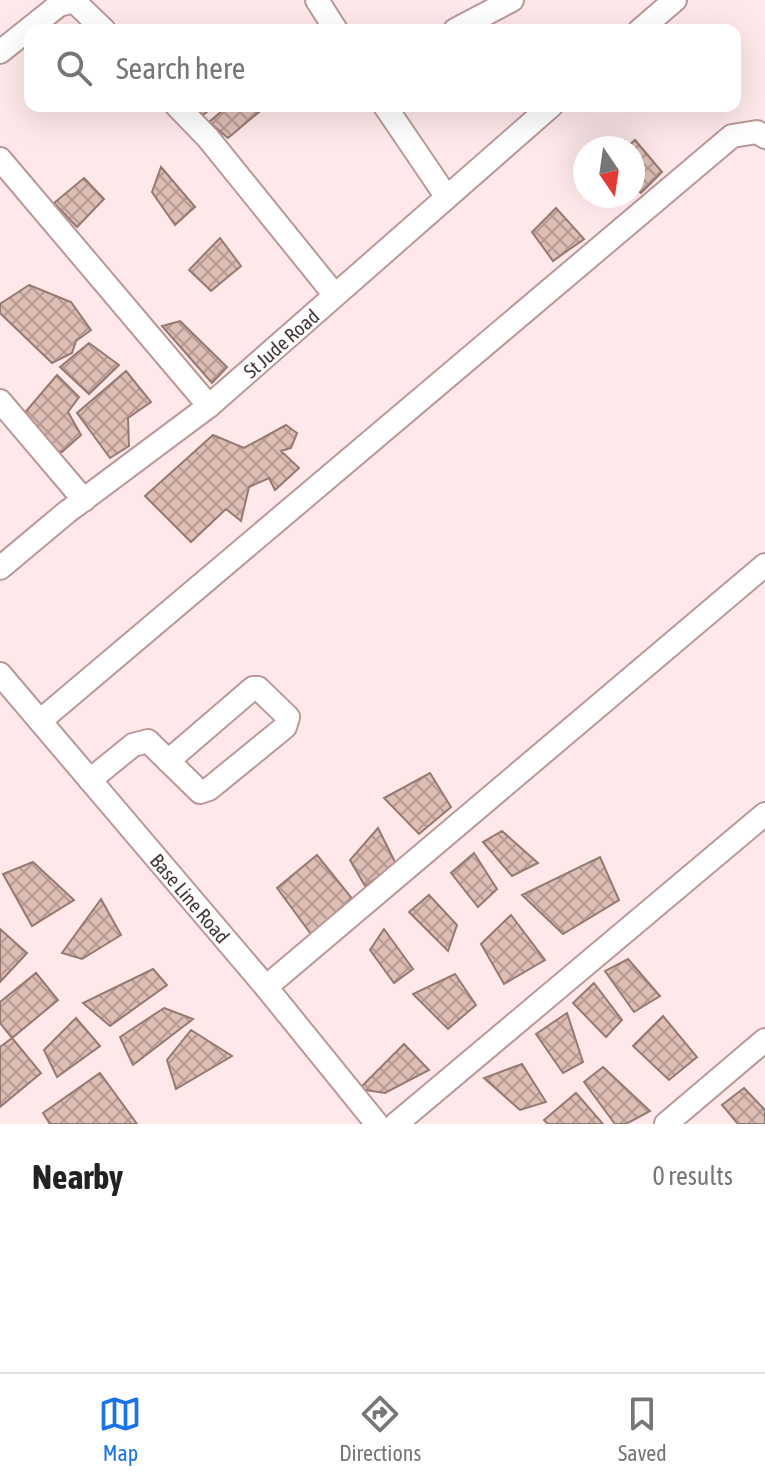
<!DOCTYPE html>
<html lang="en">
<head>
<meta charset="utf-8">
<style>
	body { margin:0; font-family:"Asap Condensed",sans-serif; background:#f2f2f2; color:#222 }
	.compass { position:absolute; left:573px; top:136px; width:72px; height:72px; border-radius:50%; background:#fff; box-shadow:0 8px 32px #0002; rotate:167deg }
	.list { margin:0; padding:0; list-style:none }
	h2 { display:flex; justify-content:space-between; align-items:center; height:104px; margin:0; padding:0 32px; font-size:34px }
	h2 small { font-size:26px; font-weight:400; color:#767676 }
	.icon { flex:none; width:44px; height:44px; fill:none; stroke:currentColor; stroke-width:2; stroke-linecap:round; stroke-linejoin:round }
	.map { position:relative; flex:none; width:765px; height:1124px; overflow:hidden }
	.search { position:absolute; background:#fff; box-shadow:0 8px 32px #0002; left:24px; right:24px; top:24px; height:88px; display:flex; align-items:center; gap:20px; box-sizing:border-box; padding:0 28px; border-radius:16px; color:#767676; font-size:30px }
	.sheet { height:248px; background:#fff }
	nav { display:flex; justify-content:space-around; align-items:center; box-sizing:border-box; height:112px; border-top:2px solid #e0e0e0; background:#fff; font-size:22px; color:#767676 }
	nav a { display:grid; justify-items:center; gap:4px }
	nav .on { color:#1a73e8 }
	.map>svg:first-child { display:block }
	.building { fill:url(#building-cross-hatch); stroke:#967970; stroke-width:2 }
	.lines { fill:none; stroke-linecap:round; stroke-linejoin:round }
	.minor-casing { stroke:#b99899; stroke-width:26 }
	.minor { stroke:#fff; stroke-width:22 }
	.labels { text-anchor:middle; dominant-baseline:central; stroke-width:6; stroke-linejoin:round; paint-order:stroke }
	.street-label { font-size:20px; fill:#453838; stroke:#fbfbfb }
</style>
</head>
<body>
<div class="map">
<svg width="765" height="1124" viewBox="0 0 765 1124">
	<defs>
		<pattern id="building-cross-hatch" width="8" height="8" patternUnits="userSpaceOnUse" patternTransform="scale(2)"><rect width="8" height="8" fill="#debeb4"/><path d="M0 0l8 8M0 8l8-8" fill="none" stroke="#b69b93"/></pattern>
	</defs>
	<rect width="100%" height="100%" fill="#fee8e9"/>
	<path class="building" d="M192 106H214L203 115Z
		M228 106H254L259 112 228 138 209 122Z
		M635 140 662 172 641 193 633 187V148H626Z
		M161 167 195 207 175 225 152 192Z
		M84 178 104 199 77 227 54 203Z
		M556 208 584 239 553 261 532 232Z
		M220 238 241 266 211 291 189 270Z
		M29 285 71 302 91 330 76 341 72 353 52 363 0 313V304Z
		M180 321 227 367 212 383 162 326Z
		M89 343 119 365 89 394 60 367Z
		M126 371 151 402 128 418 129 446 110 458 77 413Z
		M57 375 79 397 68 412 81 435 62 452 53 451 22 416Z
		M286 425 297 433 291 448 281 451 299 468 275 490 269 478 249 487 241 521 226 509 191 542 145 496 213 435 244 448Z
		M430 773 451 807 419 834 384 798Z
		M378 828 396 864 365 886 350 860Z
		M502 831 538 863 512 876 483 842Z
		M474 853 497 889 478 907 451 873Z
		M317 855 354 901 311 934 277 888Z
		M600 857 619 900 563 934 522 895Z
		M33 862 74 900 32 926 3 874Z
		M429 895 457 925 448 951 409 912Z
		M101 899 121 935 82 959 62 953Z
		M511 915 545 960 504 984 481 944Z
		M0 929 27 953 0 982Z
		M384 929 413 969 394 983 370 950Z
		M628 959 660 996 634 1012 605 971Z
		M153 969 167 985 110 1026 83 1003Z
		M36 973 58 1000 12 1038 0 1023V1002Z
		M455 974 476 1005 448 1029 413 994Z
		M594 983 622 1020 606 1037 573 1003Z
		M164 1008 193 1019 133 1065 120 1037Z
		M567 1013 583 1062 563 1073 536 1034Z
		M663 1016 697 1057 669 1080 633 1046Z
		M76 1018 100 1046 57 1077 44 1050Z
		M191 1030 232 1056 176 1089 167 1060Z
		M12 1038 41 1073 0 1107V1047Z
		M404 1044 429 1070 385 1093 359 1089Z
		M522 1064 546 1102 520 1110 484 1078Z
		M603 1067 650 1111 626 1124H615L584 1082Z
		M100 1073 137 1124H50L43 1113Z
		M744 1088 765 1110V1124H738L722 1105Z
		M576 1093 603 1124H548L544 1120Z"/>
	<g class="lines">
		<defs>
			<g id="minor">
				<path d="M317 0 336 30"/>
				<path d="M455 30 512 0"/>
				<path d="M640 30 675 0"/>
				<path d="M0 52 59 5 74 1 104 30"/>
				<path d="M177 106 208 138 334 294"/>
				<path d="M385 106 446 196"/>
				<path d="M0 159 209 406"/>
				<path d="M0 401 84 500"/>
				<path id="s1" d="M0 568 67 512 209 406 551 106"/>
				<path id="s2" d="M0 674 266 987 377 1124"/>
				<path d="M40 721 732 136 757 132 765 137"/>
				<path d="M90 780 133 745 148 741 200 792 209 789 285 727 288 717 258 688H253L168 761"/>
				<path d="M266 987 765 565"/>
				<path d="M396 1124 765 814"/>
				<path d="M666 1124 765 1040"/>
			</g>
		</defs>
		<use href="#minor" class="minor-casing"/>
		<use href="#minor" class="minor"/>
	</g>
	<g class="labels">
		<g class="street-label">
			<text stroke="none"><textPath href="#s1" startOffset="360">St Jude Road</textPath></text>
			<text stroke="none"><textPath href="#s2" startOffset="294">Base Line Road</textPath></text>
		</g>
	</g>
</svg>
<svg class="compass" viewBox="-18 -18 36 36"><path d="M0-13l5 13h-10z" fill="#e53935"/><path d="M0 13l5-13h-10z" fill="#767676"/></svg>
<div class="search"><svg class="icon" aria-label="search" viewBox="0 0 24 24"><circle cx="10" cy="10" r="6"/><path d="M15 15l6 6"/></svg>Search here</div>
</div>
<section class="sheet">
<h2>Nearby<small>0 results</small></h2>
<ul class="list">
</ul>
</section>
<nav>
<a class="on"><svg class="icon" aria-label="map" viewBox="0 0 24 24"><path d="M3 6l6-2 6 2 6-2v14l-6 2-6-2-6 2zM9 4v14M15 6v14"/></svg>Map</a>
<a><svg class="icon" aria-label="directions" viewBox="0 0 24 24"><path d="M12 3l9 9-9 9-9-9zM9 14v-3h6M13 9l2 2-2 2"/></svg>Directions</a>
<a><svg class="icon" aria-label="saved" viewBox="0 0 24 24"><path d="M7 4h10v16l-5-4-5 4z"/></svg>Saved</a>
</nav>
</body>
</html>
